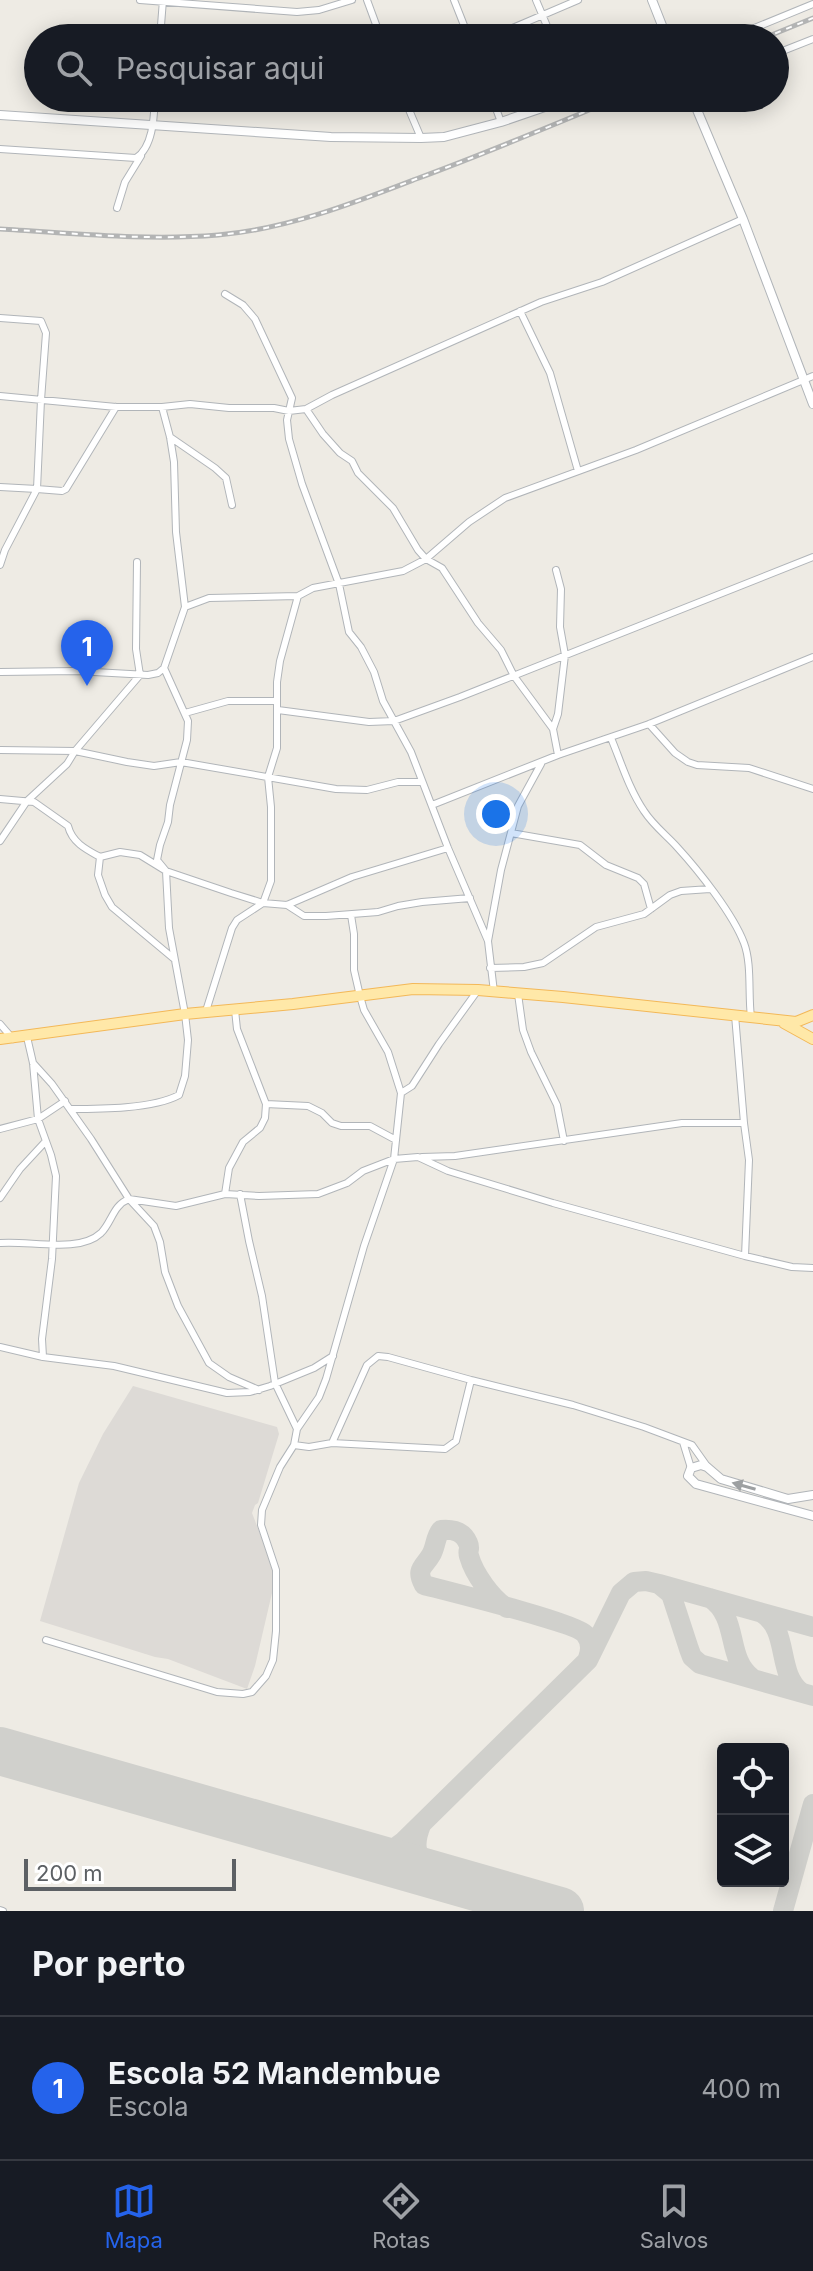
<!DOCTYPE html>
<html lang="pt">
<head>
<meta charset="utf-8">
<style>
	body { margin:0; font-family:Inter,sans-serif; background:#20242c; color:#f1f3f6 }
	.controls { position:absolute; right:24px; bottom:24px; display:grid; overflow:hidden; border-radius:8px; box-shadow:0 4px 20px #0003 }
	.controls button { width:72px; height:72px; display:grid; place-items:center; padding:0; border:0; border-bottom:2px solid #363941; background:#171b24; color:#f1f3f6; font:40px sans-serif }
	.scale { position:absolute; left:24px; bottom:20px; width:212px; box-sizing:border-box; padding-left:8px; border:4px solid #5c6064; border-top:0; font-size:22px; line-height:28px; white-space:nowrap; color:#5c6064; -webkit-text-stroke:6px #fff; paint-order:stroke }
	.you { position:absolute; left:496px; top:814px; width:28px; height:28px; margin:-20px; border:6px solid #fff; border-radius:50%; background:#1a73e8; box-shadow:0 0 0 12px #1a73e833 }
	.badge { display:grid; place-items:center; width:52px; height:52px; border-radius:50%; background:#2563eb; color:#fff; font-size:26px; font-weight:700 }
	.pin { position:absolute; translate:-50% -66px; filter:drop-shadow(0 2px 4px #0008) }
	.pin::after { content:''; position:absolute; top:42px; width:28px; height:24px; background:inherit; clip-path:polygon(0 0,100% 0,50% 100%) }
	.list { margin:0; padding:0; list-style:none }
	h2 { display:flex; justify-content:space-between; align-items:center; height:104px; margin:0; padding:0 32px; font-size:34px }
	h2 small { font-size:26px; font-weight:400; color:#9ea1a6 }
	.list li { display:grid; grid-template-columns:52px 1fr auto; gap:24px; align-items:center; box-sizing:border-box; height:144px; padding:0 32px; border-top:2px solid #363941 }
	.list b { display:block; font-size:30px; white-space:nowrap }
	.list p { margin:0; font-size:26px; white-space:nowrap; color:#9ea1a6 }
	.list em { font-size:26px; font-style:normal; color:#9ea1a6 }
	.icon { flex:none; width:44px; height:44px; fill:none; stroke:currentColor; stroke-width:2; stroke-linecap:round; stroke-linejoin:round }
	.map { position:relative; flex:none; width:813px; height:1911px; overflow:hidden }
	.search { position:absolute; background:#171b24; box-shadow:0 4px 20px #0003; left:24px; right:24px; top:24px; height:88px; display:flex; align-items:center; gap:20px; box-sizing:border-box; padding:0 28px; border-radius:44px; color:#9ea1a6; font-size:30px }
	.sheet { height:248px; background:#171b24 }
	nav { display:flex; justify-content:space-around; align-items:center; box-sizing:border-box; height:112px; border-top:2px solid #363941; background:#171b24; font-size:22px; color:#9ea1a6 }
	nav a { display:grid; justify-items:center; gap:4px }
	nav .on { color:#2563eb }
	.map>svg:first-child { display:block }
	.industrial { fill:#dddad6 }
	.lines { fill:none; stroke-linecap:round; stroke-linejoin:round }
	.taxiway { stroke:#d0d0cc; stroke-width:20 }
	.runway { stroke:#d0d0cc; stroke-width:48 }
	.minor-casing { stroke:#b1b5b9; stroke-width:8 }
	.tertiary-casing { stroke:#b1b5b9; stroke-width:10 }
	.primary-casing { stroke:#f3b858; stroke-width:12 }
	.minor { stroke:#fff; stroke-width:6 }
	.tertiary { stroke:#fff; stroke-width:8 }
	.primary { stroke:#ffe8a8; stroke-width:10 }
	.rail-casing { stroke:#b3b4b4; stroke-width:5 }
	.rail { stroke:#fff; stroke-width:2; stroke-dasharray:6; stroke-linecap:butt }
	.oneway { fill:#9da0a2 }
</style>
</head>
<body>
<div class="map">
<svg width="813" height="1911" viewBox="0 0 813 1911">
	<rect width="100%" height="100%" fill="#eeebe4"/>
	<path class="industrial" d="M133 1386 277 1427 279 1434 258 1503 255 1505 252 1513 274 1570 272 1593 255 1666 247 1689 168 1659 155 1657 40 1621 79 1483 103 1434Z"/>
	<g class="lines">
		<path class="taxiway" d="M659 1584 671 1594 689 1649 692 1657 700 1664 813 1696
			M710 1598C740 1618 725 1658 752 1678
			M507 1608C492 1599 474 1574 469 1556 467 1549 471 1550 468 1543 463 1531 453 1529 441 1530 435 1537 436 1547 431 1555 424 1567 415 1569 424 1585 447 1591 576 1623 585 1634 591 1641 591 1650 588 1658
			M762 1613C790 1630 776 1673 801 1692
			M421 1825C412 1848 417 1854 430 1874
			M363 1855 389 1852 404 1841 588 1660 621 1593 634 1582 646 1581 659 1584 813 1627
			M783 1911 813 1804"/>
		<path class="runway" d="M0 1751 560 1911"/>
		<defs>
			<path id="minor" d="M140 0 297 12 319 10 352 0
				M367 0 381 38
				M454 0 469 38
				M536 0 552 38
				M160 38 163 0
				M489 38 578 0
				M730 38 813 4
				M775 54 813 39
				M404 98 421 138
				M492 98 501 122
				M0 149 136 158C153 147 154 117 155 98
				M117 208 125 182 141 156
				M225 294 243 305 255 319 292 398 287 420 289 439 302 484 339 584 349 632 361 647 374 672 383 701 411 752 448 848 488 941 494 992
				M520 311 550 373 578 471
				M0 318 41 321 46 333 41 400 37 489 0 487
				M0 396 116 407H162L190 404 229 408H274L289 411 306 409 332 395 541 302 602 282 743 219
				M306 409 323 434 340 453 352 461 358 473 393 508 418 550 426 559 442 568 478 623 501 650 514 676 553 729 558 755
				M170 437 215 468 226 478 232 505
				M0 565 5 550 37 489 62 491 66 489 116 407
				M185 607 209 598 298 596 313 588 403 571 426 559 469 522 505 498 636 450 813 376
				M0 672 76 671 148 675 158 673 164 668
				M278 710 369 722 394 721 460 697 813 557
				M185 713 228 701H277
				M649 724 675 753 688 762 697 765 749 768 813 789
				M553 729 558 714 565 655 560 627 561 589 556 570
				M611 738C621 762 629 789 644 811 653 825 666 835 677 847 699 871 733 914 744 943 752 964 748 994 751 1017
				M0 750 75 751 127 762 154 766 181 762 336 789 367 790 398 782H422
				M0 799 34 802 68 826C72 842 85 849 100 857L98 875 105 895 112 907 173 958
				M432 805 558 755 649 724 813 657
				M511 833 580 845 606 865 638 878 644 884 651 909
				M0 841 27 801 67 764 75 751 140 675 136 649 137 562
				M100 857 120 852 140 855 166 871 231 893 263 903 287 905 352 877 448 848
				M287 905 304 916H326L378 912 398 906 422 902 470 898
				M488 941 501 870 518 806 541 764
				M490 968 524 967 543 963 596 927 644 914 670 895 681 891 710 889
				M518 994 523 1030 531 1052 557 1105 564 1141
				M206 1011 232 928 237 920 263 903 271 881V807L268 777 277 748V682L280 661 298 596
				M735 1015 744 1123
				M0 1024 13 1039
				M27 1037 33 1063 38 1119 51 1155 56 1176 52 1259 42 1339 43 1357
				M33 1063 52 1084 91 1139 129 1199 154 1226 160 1242 165 1272 178 1306 209 1363 229 1377 259 1390
				M401 1093 412 1086 439 1044 478 990
				M266 1104 308 1106 322 1113 332 1123 341 1126H370L396 1140
				M70 1109C100 1109 153 1109 179 1095L185 1076 188 1040 185 1014 169 928 166 871 157 860 160 845 168 822 170 805 187 740 188 721 164 668 185 607 176 532 174 462 170 437 162 407
				M0 1129 38 1119 65 1101
				M422 1157 455 1156 682 1123H744L749 1160 745 1256
				M225 1194 229 1168 243 1142 260 1128 265 1118 266 1104 237 1029 235 1010
				M240 1194 249 1241 262 1296 275 1383 297 1429
				M0 1198 20 1169 45 1142
				M0 1243C28 1240 79 1254 101 1233 112 1222 113 1205 129 1199L176 1206 225 1194 259 1196 318 1194 347 1183 363 1171 394 1159 401 1093 388 1052 364 1010 360 996 354 970V934L351 915
				M0 1347 43 1357 114 1366 227 1393 250 1392 270 1386 314 1368 333 1356
				M683 1442 691 1468
				M332 1443 367 1365 378 1356 388 1357 471 1380 573 1405 644 1427 692 1445 709 1469
				M294 1445 309 1447 332 1443 445 1449 456 1441 471 1380
				M46 1640 217 1692 243 1694 252 1692 266 1676 273 1660 276 1631V1570L261 1525 262 1510 280 1467 294 1445 297 1429 319 1397 326 1379 364 1246 394 1159 418 1157 448 1171 553 1203 745 1256 792 1267 813 1268
				M0 1910 3 1911"/>
			<path id="tertiary" d="M652 0 667 38
				M692 98 743 219 813 404
				M0 115 331 137 421 138 444 137 501 122 571 98
				M813 1495 788 1499 721 1479 707 1467 701 1465 691 1468 688 1476 696 1484 813 1516"/>
			<path id="primary" d="M784 1023 813 1039
				M0 1039 185 1014 293 1004 413 989 478 990 563 997 796 1022 813 1015"/>
		</defs>
		<use href="#minor" class="minor-casing"/>
		<use href="#tertiary" class="tertiary-casing"/>
		<use href="#primary" class="primary-casing"/>
		<use href="#minor" class="minor"/>
		<use href="#tertiary" class="tertiary"/>
		<use href="#primary" class="primary"/>
		<defs>
			<path id="rail" d="M764 38 813 18
				M0 229C72 233 146 241 218 235 287 229 351 204 416 179 484 154 551 126 618 98"/>
		</defs>
		<use href="#rail" class="rail-casing"/>
		<use href="#rail" class="rail"/>
	</g>
	<defs><path id="oneway-solid" d="M-6-.8H1V-3.2L6.5 0L1 3.2V.8H-6Z" transform="scale(2)"/></defs>
	<use class="oneway" href="#oneway-solid" transform="translate(744 1486) rotate(-164)"/>
</svg>
<div class="controls">
<button><svg class="icon" aria-label="locate" viewBox="0 0 24 24"><circle cx="12" cy="12" r="6"/><path d="M12 2v4M12 18v4M2 12h4M18 12h4"/></svg></button>
<button><svg class="icon" aria-label="layers" viewBox="0 0 24 24"><path d="M12 4l9 5-9 5-9-5zM3 14l9 5 9-5"/></svg></button>
</div>
<div class="scale">200 m</div>
<div class="you"></div>
<div class="pin badge" style="left:87px;top:686px">1</div>
<div class="search"><svg class="icon" aria-label="search" viewBox="0 0 24 24"><circle cx="10" cy="10" r="6"/><path d="M15 15l6 6"/></svg>Pesquisar aqui</div>
</div>
<section class="sheet">
<h2>Por perto<small></small></h2>
<ul class="list">
<li><span class="badge">1</span><div><b>Escola 52 Mandembue</b><p>Escola</p></div><em>400 m</em></li>
</ul>
</section>
<nav>
<a class="on"><svg class="icon" aria-label="map" viewBox="0 0 24 24"><path d="M3 6l6-2 6 2 6-2v14l-6 2-6-2-6 2zM9 4v14M15 6v14"/></svg>Mapa</a>
<a><svg class="icon" aria-label="directions" viewBox="0 0 24 24"><path d="M12 3l9 9-9 9-9-9zM9 14v-3h6M13 9l2 2-2 2"/></svg>Rotas</a>
<a><svg class="icon" aria-label="saved" viewBox="0 0 24 24"><path d="M7 4h10v16l-5-4-5 4z"/></svg>Salvos</a>
</nav>
</body>
</html>
